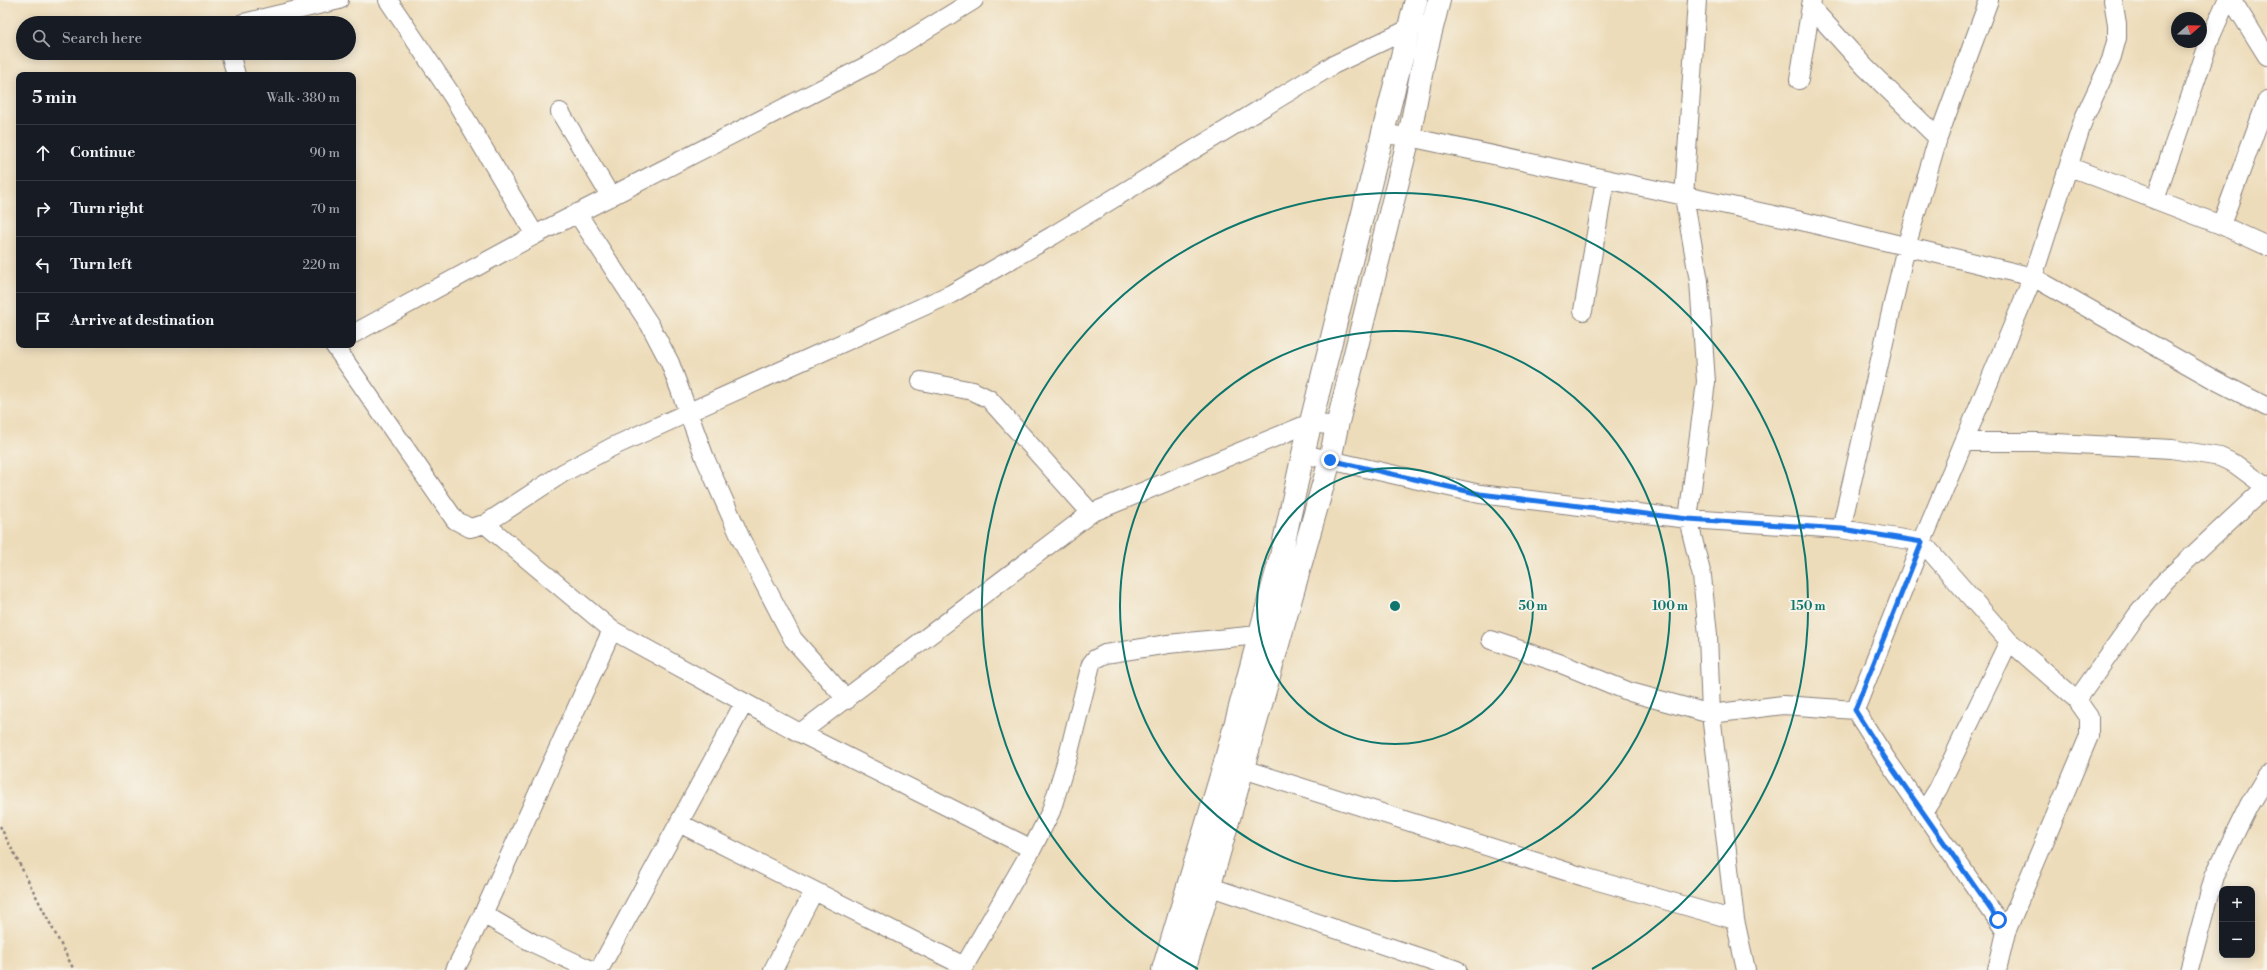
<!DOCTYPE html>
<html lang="en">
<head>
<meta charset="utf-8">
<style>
	body { margin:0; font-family:"Libre Bodoni",serif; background:#242831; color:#f1f3f6 }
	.controls { position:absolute; right:12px; bottom:12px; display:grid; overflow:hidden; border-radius:8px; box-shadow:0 2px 10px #0003 }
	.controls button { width:36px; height:36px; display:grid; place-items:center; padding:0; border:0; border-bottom:1px solid #363941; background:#171b24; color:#f1f3f6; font:20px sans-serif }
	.compass { position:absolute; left:2171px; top:12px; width:36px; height:36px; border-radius:50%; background:#171b24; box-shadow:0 2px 10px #0003; rotate:70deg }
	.stop { position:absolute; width:12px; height:12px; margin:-9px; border:3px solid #1a73e8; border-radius:50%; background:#fff }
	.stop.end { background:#1a73e8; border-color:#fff; box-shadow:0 1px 4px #0008 }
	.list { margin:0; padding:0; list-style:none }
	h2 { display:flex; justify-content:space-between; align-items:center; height:52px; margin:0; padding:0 16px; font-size:17px }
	h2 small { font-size:13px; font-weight:400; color:#9ea1a6 }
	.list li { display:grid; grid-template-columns:26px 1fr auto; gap:12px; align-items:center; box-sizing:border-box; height:56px; padding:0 16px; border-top:1px solid #363941 }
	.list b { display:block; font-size:15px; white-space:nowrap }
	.list em { font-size:13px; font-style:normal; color:#9ea1a6 }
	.icon { flex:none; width:22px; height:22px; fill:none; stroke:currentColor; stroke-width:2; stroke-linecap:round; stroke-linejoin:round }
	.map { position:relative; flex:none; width:2267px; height:970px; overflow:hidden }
	.search { position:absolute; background:#171b24; box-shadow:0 2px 10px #0003; left:16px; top:16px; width:340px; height:44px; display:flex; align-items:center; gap:10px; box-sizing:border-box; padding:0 14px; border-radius:22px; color:#9ea1a6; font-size:15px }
	.panel { position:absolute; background:#171b24; box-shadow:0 2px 10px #0003; left:16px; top:72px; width:340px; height:276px; border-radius:8px }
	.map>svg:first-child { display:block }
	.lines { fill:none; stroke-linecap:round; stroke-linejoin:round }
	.minor-casing { stroke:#887f7a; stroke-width:20 }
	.primary-casing { stroke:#887f7a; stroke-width:24 }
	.path { stroke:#887f7a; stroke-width:2.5; stroke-dasharray:3 3; stroke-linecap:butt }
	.minor { stroke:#fff; stroke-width:18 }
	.primary { stroke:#fff; stroke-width:22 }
	.route { stroke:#1a73e8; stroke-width:5 }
	.ring { fill:none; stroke:#0f766e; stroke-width:2 }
	.centre { fill:#0f766e; stroke:#f7f3e8; stroke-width:2 }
	.ring-label { font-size:12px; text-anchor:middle; font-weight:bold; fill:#0f766e; stroke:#f7f3e8; stroke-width:4; stroke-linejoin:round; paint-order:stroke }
</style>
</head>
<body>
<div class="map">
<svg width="2267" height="970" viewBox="0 0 2267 970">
	<rect width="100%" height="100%" fill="#f7f3e8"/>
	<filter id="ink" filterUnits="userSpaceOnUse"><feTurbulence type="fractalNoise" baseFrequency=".025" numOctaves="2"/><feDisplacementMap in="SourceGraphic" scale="8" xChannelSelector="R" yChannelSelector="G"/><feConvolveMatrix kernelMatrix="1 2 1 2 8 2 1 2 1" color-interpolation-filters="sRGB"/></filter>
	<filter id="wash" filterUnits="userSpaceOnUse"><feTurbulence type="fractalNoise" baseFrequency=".012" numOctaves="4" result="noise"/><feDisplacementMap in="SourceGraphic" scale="16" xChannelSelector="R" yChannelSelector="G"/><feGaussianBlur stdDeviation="0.9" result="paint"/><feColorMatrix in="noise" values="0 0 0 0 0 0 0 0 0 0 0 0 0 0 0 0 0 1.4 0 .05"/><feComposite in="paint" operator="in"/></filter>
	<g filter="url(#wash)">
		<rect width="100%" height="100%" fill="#eddcb9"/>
	</g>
	<g filter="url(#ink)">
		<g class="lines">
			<defs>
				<path id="minor" d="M388 0 453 97 535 235 870 64 974 0
					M1697 0 1684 197 1699 281 1706 382 1688 519 1702 576 1708 635 1711 714 1735 920 1746 970
					M2232 0 2267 56
					M1811 7 1865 67 1938 138
					M243 23 339 0
					M230 53 236 75
					M1799 80 1812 0
					M560 112 611 197
					M1384 134 1409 137 1797 220 2033 277 2213 379 2267 407
					M2070 167 2221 225 2267 246
					M2155 200 2211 36 2227 0
					M577 213 650 325 670 363 705 458 742 541 793 639 847 700
					M2221 225 2267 100
					M1583 311 1605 180
					M353 334 535 235
					M334 345 455 520 470 528 485 524 563 473 614 446 951 294 1052 236 1333 65 1419 24
					M921 381 973 391 989 399 1091 513
					M1965 442H2037L2172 449 2220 457 2235 464 2266 487
					M1303 454 1480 494 1688 519 1841 529 1922 542 2033 277 2084 118 2111 60 2117 38V24L2113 0
					M485 524 612 630 800 733 1091 513 1310 423 1337 426
					M1841 529 1906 247 1938 138 1989 0
					M1922 542 2009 641 2077 700 2089 717V736L2006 932 1885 757 1855 710Z
					M1491 640 1559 663 1630 692 1711 714 1783 705 1855 710
					M2077 700 2137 615 2166 580 2267 486
					M800 733 1032 849 1051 811 1068 756 1091 664 1095 659 1105 654 1168 644 1258 635 1273 638
					M1230 767 1243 769 1584 877 1735 920
					M1923 813 1938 789 2009 641
					M679 823 964 966
					M1196 882 1457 970
					M455 970 483 914
					M591 970 533 943 483 914 612 630
					M599 970 744 703
					M773 970 814 891
					M962 970 1032 849
					M1997 970 2006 932
					M2189 970 2214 876 2249 805 2267 775"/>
				<path id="primary" d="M1163 970 1224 766 1280 560 1303 454 1416 0
					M1184 970 1210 885 1330 460 1337 426 1409 137 1424 59 1439 0"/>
			</defs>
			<use href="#minor" class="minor-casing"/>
			<use href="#primary" class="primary-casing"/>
			<path class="path" d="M0 826 74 970"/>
			<use href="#minor" class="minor"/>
			<use href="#primary" class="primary"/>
		</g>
	</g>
	<g class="lines" filter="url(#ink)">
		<path class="route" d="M1330 460 1480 494 1688 519 1842 529 1922 542 1855 710 1885 758 1998 920"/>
	</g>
	<g class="ring">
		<circle cx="1395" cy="606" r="138"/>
		<circle cx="1395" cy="606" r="275"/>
		<path d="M1198 969A413 413 0 1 1 1592 969"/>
	</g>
	<circle cx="1395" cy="606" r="6" class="centre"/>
	<g class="ring-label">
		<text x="1533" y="610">50 m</text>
		<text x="1670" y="610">100 m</text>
		<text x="1808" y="610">150 m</text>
	</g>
</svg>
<div class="controls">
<button>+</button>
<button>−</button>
</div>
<svg class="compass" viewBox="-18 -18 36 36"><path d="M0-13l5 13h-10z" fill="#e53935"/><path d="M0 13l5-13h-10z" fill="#9ea1a6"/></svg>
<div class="stop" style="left:1998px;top:920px"></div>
<div class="stop end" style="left:1330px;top:460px"></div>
<div class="search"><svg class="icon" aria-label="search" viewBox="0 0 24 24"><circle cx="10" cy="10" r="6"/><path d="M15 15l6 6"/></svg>Search here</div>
<section class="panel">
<h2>5 min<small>Walk · 380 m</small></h2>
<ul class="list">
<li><svg class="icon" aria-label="ahead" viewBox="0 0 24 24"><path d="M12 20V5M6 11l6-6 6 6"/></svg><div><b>Continue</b></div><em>90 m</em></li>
<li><svg class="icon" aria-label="right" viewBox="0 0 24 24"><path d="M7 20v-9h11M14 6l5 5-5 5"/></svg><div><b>Turn right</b></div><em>70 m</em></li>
<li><svg class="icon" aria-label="left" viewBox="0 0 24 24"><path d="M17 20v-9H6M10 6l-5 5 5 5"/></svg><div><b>Turn left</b></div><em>220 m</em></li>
<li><svg class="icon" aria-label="arrive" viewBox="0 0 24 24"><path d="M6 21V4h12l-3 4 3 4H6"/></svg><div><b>Arrive at destination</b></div></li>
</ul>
</section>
</div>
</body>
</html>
